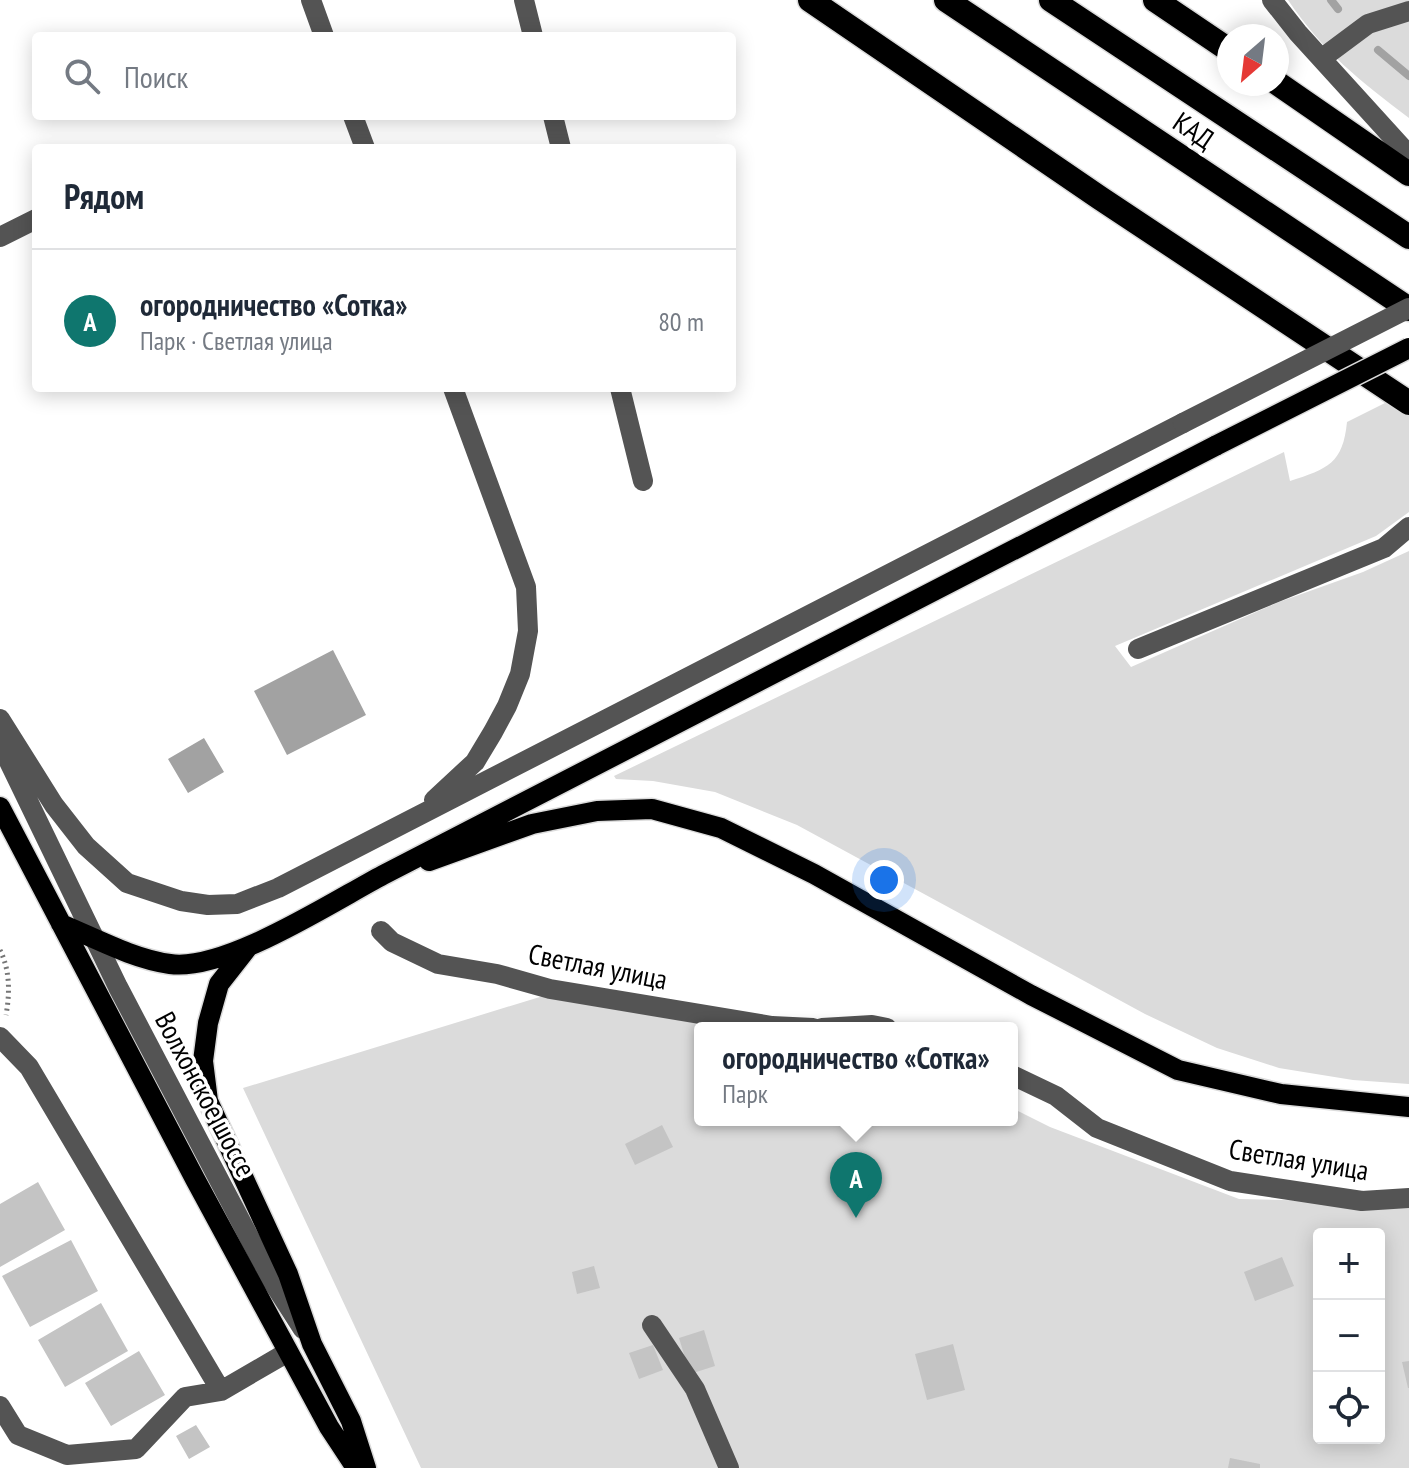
<!DOCTYPE html>
<html lang="ru">
<head>
<meta charset="utf-8">
<style>
	body { margin:0; font-family:"PT Sans Narrow",sans-serif; background:#f2f2f3; color:#1f2937 }
	.controls { position:absolute; right:24px; bottom:24px; display:grid; overflow:hidden; border-radius:8px; box-shadow:0 4px 20px #0003 }
	.controls button { width:72px; height:72px; display:grid; place-items:center; padding:0; border:0; border-bottom:2px solid #e0e1e3; background:#fff; color:#1f2937; font:40px sans-serif }
	.compass { position:absolute; left:1217px; top:24px; width:72px; height:72px; border-radius:50%; background:#fff; box-shadow:0 4px 20px #0003; rotate:208deg }
	.you { position:absolute; left:884px; top:880px; width:28px; height:28px; margin:-20px; border:6px solid #fff; border-radius:50%; background:#1a73e8; box-shadow:0 0 0 12px #1a73e833 }
	.badge { display:grid; place-items:center; width:52px; height:52px; border-radius:50%; background:#0f766e; color:#fff; font-size:26px; font-weight:700 }
	.pin { position:absolute; translate:-50% -66px; filter:drop-shadow(0 2px 4px #0008) }
	.pin::after { content:''; position:absolute; top:42px; width:28px; height:24px; background:inherit; clip-path:polygon(0 0,100% 0,50% 100%) }
	.popup { position:absolute; left:694px; top:1022px; width:324px; height:104px; box-sizing:border-box; display:grid; place-content:center; border-radius:8px; background:#fff; filter:drop-shadow(0 2px 6px #0005); font-size:26px; white-space:nowrap; color:#747a83 }
	.popup b { font-size:30px; color:#1f2937 }
	.popup::after { content:''; position:absolute; left:50%; top:100%; margin-left:-16px; border:16px solid transparent; border-top-color:#fff }
	.list { margin:0; padding:0; list-style:none }
	h2 { display:flex; justify-content:space-between; align-items:center; height:104px; margin:0; padding:0 32px; font-size:34px }
	h2 small { font-size:26px; font-weight:400; color:#747a83 }
	.list li { display:grid; grid-template-columns:52px 1fr auto; gap:24px; align-items:center; box-sizing:border-box; height:144px; padding:0 32px; border-top:2px solid #e0e1e3 }
	.list b { display:block; font-size:30px; white-space:nowrap }
	.list p { margin:0; font-size:26px; white-space:nowrap; color:#747a83 }
	.list em { font-size:26px; font-style:normal; color:#747a83 }
	.icon { flex:none; width:44px; height:44px; fill:none; stroke:currentColor; stroke-width:2; stroke-linecap:round; stroke-linejoin:round }
	.map { position:relative; flex:none; width:1409px; height:1468px; overflow:hidden }
	.search { position:absolute; background:#fff; box-shadow:0 4px 20px #0003; left:32px; top:32px; width:704px; height:88px; display:flex; align-items:center; gap:20px; box-sizing:border-box; padding:0 28px; border-radius:8px; color:#747a83; font-size:30px }
	.panel { position:absolute; background:#fff; box-shadow:0 4px 20px #0003; left:32px; top:144px; width:704px; height:248px; border-radius:8px }
	.map>svg:first-child { display:block }
	.green { fill:#dbdbdb; fill-rule:evenodd }
	.water { fill:#a2a2a2 }
	.lines { fill:none; stroke-linecap:round; stroke-linejoin:round }
	.stream { stroke:#a2a2a2; stroke-width:8 }
	.building { fill:#c4c4c4 }
	.major-casing { stroke:#dbdbdb; stroke-width:23 }
	.highway-casing { stroke:#dbdbdb; stroke-width:27 }
	.path { stroke:#767676; stroke-width:5; stroke-dasharray:2 4; stroke-linecap:butt }
	.minor { stroke:#545454; stroke-width:20 }
	.major { stroke:#000; stroke-width:20 }
	.highway { stroke:#000; stroke-width:24 }
	.major-bridge-casing { stroke:#dbdbdb; stroke-width:23; stroke-linecap:butt }
	.minor-bridge { stroke:#545454; stroke-width:20 }
	.major-bridge { stroke:#000; stroke-width:20 }
	.labels { text-anchor:middle; dominant-baseline:central; stroke-width:7; stroke-linejoin:round; paint-order:stroke }
	.street-label { font-size:28px; fill:#000; stroke:#fff }
</style>
</head>
<body>
<div class="map">
<svg width="1409" height="1468" viewBox="0 0 1409 1468">
	<rect width="100%" height="100%" fill="#fff"/>
	<path class="green" d="M1288 0H1409V118C1359 80 1324 53 1288 0Z
		M1391 400 1409 413V512L1376 536 1115 646 1131 667 1279 602 1363 572 1409 551V1084L1353 1080 1279 1068 1217 1048 1145 1014 797 825 715 792 653 781 616 779 614 776 1284 452 1290 481C1328 469 1343 463 1347 422Z
		M543 996 753 1028H700V1120H1012V1108L1050 1127 1239 1199 1409 1203V1468H421L243 1088ZM1319 1234H1379V1438H1319Z"/>
	<path class="water" d="M333 650 366 715 287 755 254 691Z
		M204 738 224 772 188 793 168 759Z"/>
	<g class="lines">
		<path class="stream" d="M1331 0 1338 9
			M1378 50 1409 76"/>
	</g>
	<path class="building" d="M662 1125 673 1147 635 1165 625 1144Z
		M38 1182 65 1230 0 1267V1204Z
		M71 1240 98 1291 30 1327 2 1276Z
		M1282 1257 1294 1286 1255 1301 1244 1272Z
		M594 1266 600 1288 577 1294 572 1272Z
		M101 1303 128 1351 65 1387 38 1340Z
		M704 1330 715 1366 690 1374 679 1338Z
		M953 1344 965 1390 927 1400 915 1354Z
		M653 1345 663 1370 639 1379 629 1353Z
		M139 1351 165 1395 111 1426 85 1383Z
		M1409 1361V1388H1408L1402 1362Z
		M196 1425 210 1447 189 1459 176 1436Z
		M1230 1458 1260 1464V1468H1228Z"/>
	<g class="lines">
		<defs>
			<path id="major" d="M0 807 195 1179 329 1427 356 1468
				M429 861 532 824 597 811 652 809 721 828 814 874 1031 995 1178 1070 1281 1094 1409 1107
				M61 924C95 938 133 959 170 964 225 972 332 902 383 875L1217 445
				M248 947 219 984 208 1023 203 1061 208 1101 288 1274 312 1344 351 1421 366 1468"/>
			<path id="highway" d="M810 0 1100 198 1409 403
				M946 0 1409 309
				M1051 0 1409 237
				M1155 0 1229 50
				M1277 83 1409 174"/>
		</defs>
		<use href="#major" class="major-casing"/>
		<use href="#highway" class="highway-casing"/>
		<path class="path" d="M0 950C10 970 10 993 6 1015"/>
		<path class="minor" d="M311 0 324 36
			M524 0 533 36
			M1272 0 1298 33 1409 155
			M1329 53 1368 24 1409 11
			M353 116 365 148
			M553 116 561 148
			M0 237 36 219
			M620 388 643 481
			M1138 649 1384 548 1409 527
			M0 719 54 805 86 846 127 883 181 901 208 905 237 904 278 888 1183 423
			M0 743 118 987 271 1279 303 1329
			M434 800 475 762 493 732 507 706 520 674 528 631 526 587 453 388
			M381 931 392 942 438 964 497 974 550 989 772 1026 813 1028
			M822 1028 872 1025 887 1028
			M0 1037 29 1067 221 1391
			M1012 1075 1056 1096 1097 1128 1230 1181 1362 1201 1409 1198
			M652 1325 695 1389 729 1468
			M0 1406 18 1435 67 1455 136 1449 185 1397 221 1391 288 1352"/>
		<use href="#major" class="major"/>
		<use href="#highway" class="highway"/>
		<defs>
			<path id="major-bridge" d="M1217 445 1409 348"/>
		</defs>
		<use href="#major-bridge" class="major-bridge-casing"/>
		<path class="minor-bridge" d="M1183 423 1409 308"/>
		<use href="#major-bridge" class="major-bridge"/>
	</g>
	<g class="labels">
		<g class="street-label">
			<text transform="translate(1194 130) rotate(34)">КАД</text>
			<text transform="translate(598 966) rotate(11)">Светлая улица</text>
			<text transform="translate(206 1094) rotate(62)">Волхонское шоссе</text>
			<text transform="translate(1299 1159) rotate(9)">Светлая улица</text>
		</g>
	</g>
</svg>
<div class="controls">
<button>+</button>
<button>−</button>
<button><svg class="icon" aria-label="locate" viewBox="0 0 24 24"><circle cx="12" cy="12" r="6"/><path d="M12 2v4M12 18v4M2 12h4M18 12h4"/></svg></button>
</div>
<svg class="compass" viewBox="-18 -18 36 36"><path d="M0-13l5 13h-10z" fill="#e53935"/><path d="M0 13l5-13h-10z" fill="#747a83"/></svg>
<div class="you"></div>
<div class="pin badge" style="left:856px;top:1218px">A</div>
<div class="popup"><b>огородничество «Сотка»</b>Парк</div>
<div class="search"><svg class="icon" aria-label="search" viewBox="0 0 24 24"><circle cx="10" cy="10" r="6"/><path d="M15 15l6 6"/></svg>Поиск</div>
<section class="panel">
<h2>Рядом<small></small></h2>
<ul class="list">
<li><span class="badge">A</span><div><b>огородничество «Сотка»</b><p>Парк · Светлая улица</p></div><em>80 m</em></li>
</ul>
</section>
</div>
</body>
</html>
